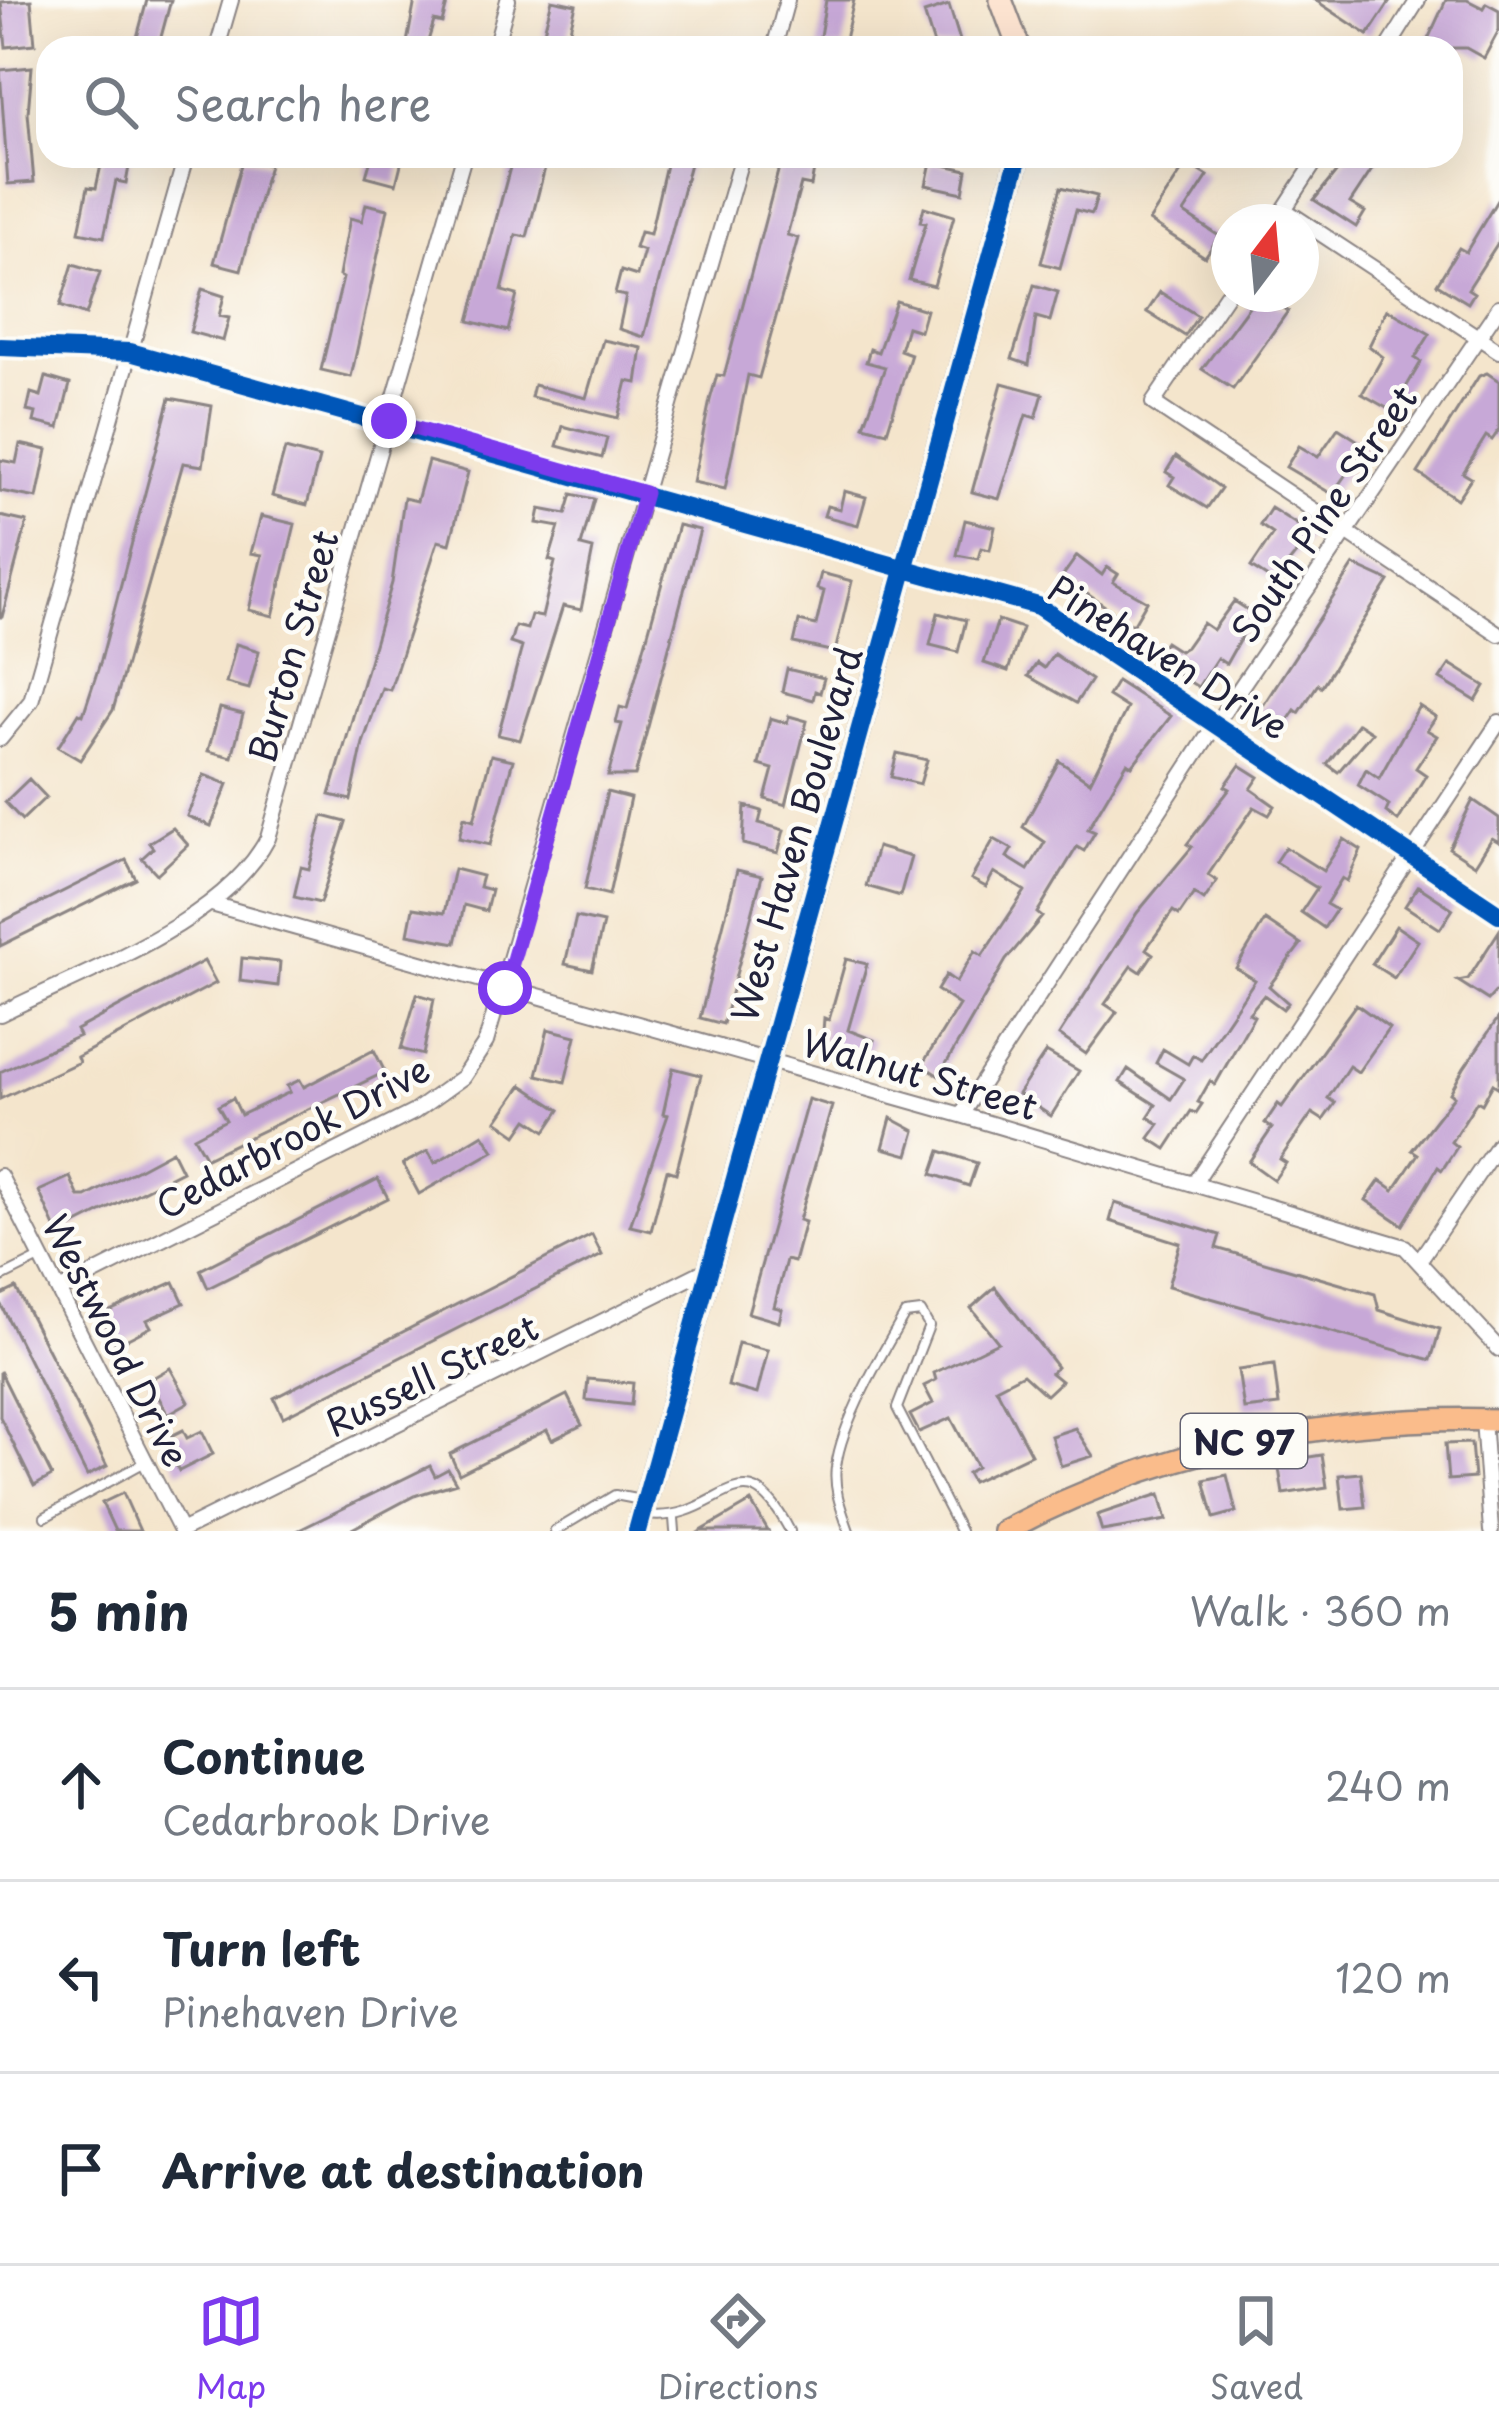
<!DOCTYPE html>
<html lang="en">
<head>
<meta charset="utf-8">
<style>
	body { margin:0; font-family:"Playpen Sans",sans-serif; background:#f2f2f3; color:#1f2937 }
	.compass { position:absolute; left:1211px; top:204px; width:108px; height:108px; border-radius:50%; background:#fff; box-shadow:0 12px 48px #0002; rotate:16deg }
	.stop { position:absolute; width:36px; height:36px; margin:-27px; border:9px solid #7c3aed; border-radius:50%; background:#fff }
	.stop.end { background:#7c3aed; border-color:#fff; box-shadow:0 3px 12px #0008 }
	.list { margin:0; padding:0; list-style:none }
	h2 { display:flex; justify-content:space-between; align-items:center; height:156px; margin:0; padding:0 48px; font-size:51px }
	h2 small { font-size:39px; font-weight:400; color:#747a83 }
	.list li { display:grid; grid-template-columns:78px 1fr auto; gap:36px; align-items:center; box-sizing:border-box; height:192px; padding:0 48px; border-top:3px solid #e0e1e3 }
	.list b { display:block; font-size:45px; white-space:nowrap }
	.list p { margin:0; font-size:39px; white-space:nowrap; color:#747a83 }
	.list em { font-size:39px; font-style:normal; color:#747a83 }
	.icon { flex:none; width:66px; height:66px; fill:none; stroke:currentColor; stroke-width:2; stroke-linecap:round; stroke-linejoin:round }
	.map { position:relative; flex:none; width:1499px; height:1531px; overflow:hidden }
	.search { position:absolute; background:#fff; box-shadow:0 12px 48px #0002; left:36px; right:36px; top:36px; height:132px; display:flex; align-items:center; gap:30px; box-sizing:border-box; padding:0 42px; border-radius:36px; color:#747a83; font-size:45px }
	.sheet { height:732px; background:#fff }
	nav { display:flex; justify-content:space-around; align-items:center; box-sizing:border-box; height:168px; border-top:3px solid #e0e1e3; background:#fff; font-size:33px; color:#747a83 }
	nav a { display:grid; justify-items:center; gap:6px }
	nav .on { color:#7c3aed }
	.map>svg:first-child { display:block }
	.building { fill:#c7a8d7 }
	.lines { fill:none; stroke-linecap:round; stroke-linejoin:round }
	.lane-casing { stroke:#8b8484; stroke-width:12 }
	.street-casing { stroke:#8b8484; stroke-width:18 }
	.secondary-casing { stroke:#8b8484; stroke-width:26 }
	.primary-casing { stroke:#8b8484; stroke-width:26 }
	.lane { stroke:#fff; stroke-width:8 }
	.street { stroke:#fff; stroke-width:14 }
	.secondary { stroke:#fde4d1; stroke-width:21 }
	.primary { stroke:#fabc8b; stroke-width:21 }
	.cycleway-casing { stroke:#fdfcf7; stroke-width:26 }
	.cycleway { stroke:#0057b8; stroke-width:18 }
	.route { stroke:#7c3aed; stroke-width:15 }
	.labels { text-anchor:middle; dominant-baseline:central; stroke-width:9; stroke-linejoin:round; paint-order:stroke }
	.shield { fill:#fdfcf7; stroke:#646373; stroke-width:3 }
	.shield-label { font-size:33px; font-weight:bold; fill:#22223b }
	.street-label { font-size:36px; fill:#22223b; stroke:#fdfcf7 }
</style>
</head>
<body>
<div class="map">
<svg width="1499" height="1531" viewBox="0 0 1499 1531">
	<rect width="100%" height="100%" fill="#fdfcf7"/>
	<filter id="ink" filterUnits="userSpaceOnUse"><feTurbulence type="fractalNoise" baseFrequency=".00833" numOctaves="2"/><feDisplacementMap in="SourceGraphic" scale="24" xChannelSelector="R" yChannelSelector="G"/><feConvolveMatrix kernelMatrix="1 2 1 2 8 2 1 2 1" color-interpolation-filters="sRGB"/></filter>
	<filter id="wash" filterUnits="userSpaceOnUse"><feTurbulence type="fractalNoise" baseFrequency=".004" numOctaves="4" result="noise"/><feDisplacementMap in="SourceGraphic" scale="48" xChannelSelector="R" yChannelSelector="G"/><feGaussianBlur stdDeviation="2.7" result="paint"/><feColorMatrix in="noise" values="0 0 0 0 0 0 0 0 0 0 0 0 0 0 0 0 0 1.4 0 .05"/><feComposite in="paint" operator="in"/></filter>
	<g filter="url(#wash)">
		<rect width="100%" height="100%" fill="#f4e5cc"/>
		<g id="blocks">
			<path class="building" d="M31 0 35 44 6 47 1 2Z
				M147 0H171L158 48 135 45Z
				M415 0H448L442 23 434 21 426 48H406Z
				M552 0 576 5 567 41 543 35Z
				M826 0H854L843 48H818Z
				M1315 0H1391L1368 35Z
				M1446 0H1467L1483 8 1486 3 1499 10V30L1484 58 1466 48H1424Z
				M949 5 961 44 935 48 924 13Z
				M32 67 28 113 34 182 8 184 0 70Z
				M103 156H131L126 183 116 181 104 237 79 232 88 187 96 188Z
				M372 156H403L396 184 366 176Z
				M513 156H548L527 237 516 235 502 291 517 295 508 331 469 321Z
				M668 156H692L644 337 619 329 626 296 615 294 621 271 637 276 644 251 635 248 640 232 650 234Z
				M782 156 816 158 811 186 801 184 787 235 798 238 759 378 748 375 725 489 693 482 710 400 717 375 724 376Z
				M1349 156H1381L1350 203 1365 212 1356 227 1314 200Z
				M243 157 269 165 241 270 214 263Z
				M931 162 967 170 963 193 926 185Z
				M1187 163 1208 176 1184 213 1219 236 1205 257 1149 221Z
				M1061 187 1097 196 1092 214 1076 210 1060 268 1041 263Z
				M1499 197V241L1468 289 1474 293 1468 303 1437 284 1459 248 1466 252Z
				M366 204 388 209 351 377 321 370 343 278 339 276 350 218 362 221Z
				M924 207 954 216 934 286 909 280 926 223 920 222Z
				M73 264 100 272 86 315 60 306Z
				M1034 285 1058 292 1050 321 1036 317 1029 365 1012 359Z
				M202 289 224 296 219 316 229 318 223 341 190 332Z
				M1160 292 1198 316 1185 336 1147 312Z
				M1258 294 1288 311 1233 389 1202 369Z
				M896 301 926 310 920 331 907 327 900 350 911 354 887 432 864 426 885 367 866 362 870 349 878 352Z
				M1387 309 1430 334 1415 358 1421 362 1392 411 1362 394 1383 357 1369 346Z
				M603 340 642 348 637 383 627 381 618 418 531 397 534 385 586 398Z
				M1487 373 1499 381V430L1492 440 1486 436 1463 473 1471 478 1457 499 1418 473 1479 376Z
				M46 377 70 384 59 428 34 422 36 413 27 411 31 393 41 396Z
				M1002 383 1043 394 1036 418 1026 415 999 499 972 492Z
				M170 398 212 406 203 466 183 463 113 710 80 760 58 747 79 713 83 715 101 660Z
				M563 426 607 438 602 458 557 446Z
				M1338 428 1366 446 1332 494 1286 467 1299 446 1318 457Z
				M20 444 47 450 37 498 0 491V460L16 463Z
				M285 449 319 458 307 505 272 496Z
				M1176 456 1221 488 1207 508 1169 485 1174 477 1166 472Z
				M428 461 468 472 450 544 438 541 390 690 382 688 363 743 351 800 330 795 392 583 404 498 417 501Z
				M844 491 866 497 858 525 824 516 827 506 840 509Z
				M572 494 594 499 581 546 593 549 581 610 563 606 520 740 498 735 522 647 510 643 515 626 527 629 531 615 542 617 555 562 549 560 559 527 537 523 540 509 566 514Z
				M1271 508 1312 534 1274 582 1251 567 1273 534 1260 525Z
				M0 516 27 522 2 617H0Z
				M261 516 295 524 273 616 249 610 262 555 251 553Z
				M965 520 995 527 990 550 981 548 978 559 957 555Z
				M678 525 700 530 635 776H608L622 724 616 723 620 707 627 709Z
				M1077 556 1102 575 1107 567 1118 574 1113 582 1147 601 1133 625 1062 577Z
				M1354 565 1389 581 1321 687 1318 684 1299 713 1295 710 1277 737 1253 721Z
				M821 573 852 581 835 652 794 643 799 621 816 625 824 591 817 589Z
				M1234 601 1254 614 1226 664 1217 658 1198 687 1165 666 1168 661 1157 654 1165 642 1179 651 1186 647 1203 623 1213 630Z
				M938 613 966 620 958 652 930 645Z
				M998 620 1022 628 1008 671 984 663Z
				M236 644 259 651 249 689 226 683Z
				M1054 654 1091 680 1076 703 1028 676 1037 663 1044 668Z
				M1450 664 1485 686 1476 701 1440 679Z
				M787 669 824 678 820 693 815 691 813 700 782 692Z
				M1117 681 1171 716 1132 766 1127 763 1088 829 1095 832 1084 851 1077 847 1037 913 1042 917 1006 960 939 1076 922 1065 959 1005 937 990 946 975 956 982 975 951 982 956 1025 891 994 872 986 887 971 879 994 839 1012 849 1007 857 1028 870 1045 842 1023 827 1059 761 1090 782 1127 708 1108 696Z
				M1419 706 1436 717 1427 730 1437 736 1416 768 1426 775 1398 821 1386 812 1389 805 1358 785 1366 769 1379 778Z
				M220 708 243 714 232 757 208 751Z
				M789 716 807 721 786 805 765 799 773 769 759 765 770 718 787 723Z
				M1358 723 1372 732 1338 772 1327 764Z
				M897 753 927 760 920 784 891 777Z
				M491 755 513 760 490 845 459 838 464 817 474 820Z
				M1240 765 1259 777 1251 789 1275 806 1269 815 1254 807 1208 875 1217 881 1204 900 1194 893 1179 915 1173 911 1146 949 1153 954 1141 972 1132 966 1105 1004 1117 1012 1086 1054 1059 1035 1137 913 1192 847 1187 844 1230 789 1225 786Z
				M204 775 228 784 211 826 187 816Z
				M29 779 46 797 22 820 5 802Z
				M607 792 630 798 609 895 585 889Z
				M1473 800 1499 818V842L1492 838 1475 865 1449 848Z
				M745 806 762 811 759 823 784 830 778 853 743 844Z
				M323 816 346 822 320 903 294 897 301 867 309 869Z
				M173 828 188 845 157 874 142 858 153 848 149 843Z
				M1344 839 1361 850 1347 881 1342 878 1326 904 1336 910 1324 928 1301 912 1317 888 1275 862 1285 847 1323 871Z
				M877 847 911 857 900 896 866 886Z
				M126 860 136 879 0 946V923Z
				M454 869 482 876 479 887 491 890 486 911 464 905 456 943 408 934 413 908 444 913Z
				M737 870 762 876 723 1024 700 1018Z
				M1418 886 1453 909 1440 929 1405 906Z
				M576 917 603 923 592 970 565 964Z
				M1265 920 1301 944 1269 986 1288 1003 1283 1009 1264 995 1249 1013 1254 1016 1215 1085 1210 1081 1198 1102 1202 1104 1196 1113 1191 1111 1166 1149 1149 1138 1159 1124 1148 1117 1156 1105 1120 1082 1128 1069 1171 1099 1184 1079 1156 1063 1163 1049 1188 1064 1193 1055 1201 1060 1255 980 1236 968Z
				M1396 926 1418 941 1394 978 1372 964Z
				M1499 931V988L1488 1000 1458 981 1468 979Z
				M242 958 280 962 278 986 240 981Z
				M846 959 867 964 848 1030 874 1040 869 1054 822 1046 824 1018 829 1020Z
				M204 961 216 983 77 1057 79 1062 0 1099V1072L79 1036 76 1030Z
				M417 994 434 999 423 1055 401 1049Z
				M1356 1004 1389 1028 1358 1072 1349 1066 1328 1098 1335 1103 1323 1120 1312 1113 1280 1159 1286 1163 1274 1180 1249 1162 1272 1128 1265 1123 1278 1104 1282 1107Z
				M1499 1017V1088L1493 1084 1482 1104 1477 1101 1451 1142 1457 1147 1442 1170 1438 1167 1403 1225 1366 1200 1380 1180 1394 1190 1418 1154 1412 1150 1454 1096 1450 1093 1464 1068Z
				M548 1029 576 1036 565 1082 537 1075Z
				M374 1050 385 1072 206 1158 194 1137 226 1120 218 1106 233 1098 241 1115 290 1092 287 1086 300 1080 304 1087Z
				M1046 1052 1079 1071 1051 1116 1018 1094Z
				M673 1068 701 1075 676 1173 667 1170 651 1231 630 1226 668 1115 663 1114Z
				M522 1085 560 1110 546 1131 528 1119 517 1135 497 1121Z
				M808 1099 832 1106 799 1220 805 1222 794 1262 786 1260 774 1307 782 1309 779 1322 748 1313Z
				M891 1118 915 1131 908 1155 883 1148Z
				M483 1134 494 1151 419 1194 403 1164 428 1151 435 1163Z
				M172 1151 182 1171 58 1234 39 1191 70 1177 79 1197H86Z
				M940 1151 977 1163 969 1186 932 1174Z
				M378 1179 388 1198 208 1288 200 1270Z
				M1115 1203 1220 1235 1216 1248 1375 1294 1379 1310 1440 1329 1431 1360 1168 1286 1180 1243 1110 1221Z
				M592 1235 602 1255 283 1417 274 1398Z
				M174 1282 184 1303 147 1320 151 1327 116 1345 101 1315Z
				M995 1287 1057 1367 1051 1373 1061 1381 1046 1395 1023 1374 996 1388 1031 1454 972 1482 967 1473 977 1467 951 1418 919 1432 910 1415 933 1403 924 1386 936 1380 934 1373 998 1342 971 1308Z
				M16 1288 107 1466 87 1476 0 1303V1296Z
				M738 1343 768 1350 757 1394 728 1386Z
				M1274 1365 1279 1405 1244 1409 1238 1370Z
				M170 1368 189 1402 168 1414 149 1380Z
				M0 1371 52 1476 34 1486 0 1417Z
				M588 1379 633 1383 631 1405 586 1400Z
				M567 1395 582 1425 552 1440 547 1430 459 1474 450 1454Z
				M1075 1428 1093 1456 1061 1466 1051 1436Z
				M183 1430 187 1438 202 1431 213 1454 179 1471 163 1440Z
				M1471 1443 1474 1478 1448 1480 1445 1444Z
				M1322 1455 1327 1487 1283 1494 1278 1462Z
				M430 1466 435 1476 448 1469 456 1483 414 1496 348 1531H297Z
				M1361 1473 1365 1507 1343 1509 1339 1475Z
				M1227 1475 1236 1512 1214 1518 1204 1480Z
				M123 1493 140 1531H115L102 1503Z
				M1160 1494 1167 1520 1102 1531 1097 1515Z
				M751 1502 768 1531H701Z"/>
		</g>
	</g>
	<g filter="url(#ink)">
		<use href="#blocks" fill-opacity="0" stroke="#8b8484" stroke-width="3"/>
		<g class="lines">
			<defs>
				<path id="lane" d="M0 1278 40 1258
					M647 1515C722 1524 741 1437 790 1531
					M45 1517 145 1462
					M674 1518 675 1531
					M555 1531 615 1495 641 1500
					M849 1531C842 1511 833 1489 836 1467 841 1423 882 1353 905 1314L921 1312 929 1326 897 1408 960 1531"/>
				<path id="street" d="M217 48 231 0
					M495 48 508 0
					M774 48 787 0
					M1388 48 1418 0
					M1285 210 1499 351
					M1276 222 1319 156
					M1229 291 1153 403 1499 634
					M0 347 130 352 1038 606 1499 914
					M0 739 31 701 186 156
					M215 905 961 1115 1405 1247 1499 1349
					M0 1014C85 971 224 923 268 838L464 156
					M961 1115 1217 722 1499 307
					M0 1176 181 1531
					M1194 1183 1499 722
					M1421 1258 1499 1143
					M59 1291 414 1112 463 1077 486 1042 742 156
					M1483 1419 1491 1531
					M181 1531 706 1270"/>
				<path id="secondary" d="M1001 0 1019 48
					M637 1531 1019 156"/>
				<path id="primary" d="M1004 1531C1157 1449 1326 1415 1499 1420"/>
			</defs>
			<use href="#lane" class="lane-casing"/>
			<use href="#street" class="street-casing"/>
			<use href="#secondary" class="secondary-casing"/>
			<use href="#primary" class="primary-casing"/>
			<use href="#lane" class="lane"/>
			<use href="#street" class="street"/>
			<use href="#secondary" class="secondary"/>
			<use href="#primary" class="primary"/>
			<defs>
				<path id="cycleway" d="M0 347 130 352 1038 606 1499 914
					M637 1531 1019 156"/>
			</defs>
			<use href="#cycleway" class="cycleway-casing"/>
			<use href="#cycleway" class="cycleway"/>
		</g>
	</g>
	<g class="lines" filter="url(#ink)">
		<path class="route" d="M389 421 645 493 505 988"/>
	</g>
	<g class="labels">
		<rect class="shield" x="1181" y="1414" width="126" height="54" rx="9"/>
		<g class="shield-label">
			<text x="1244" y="1441">NC 97</text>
		</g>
		<g class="street-label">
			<text transform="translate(1323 513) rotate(-56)">South Pine Street</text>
			<text transform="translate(292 646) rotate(-74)">Burton Street</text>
			<text transform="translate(1169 656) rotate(32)">Pinehaven Drive</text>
			<text transform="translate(795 834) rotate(-74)">West Haven Boulevard</text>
			<text transform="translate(920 1073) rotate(16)">Walnut Street</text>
			<text transform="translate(292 1136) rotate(-28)">Cedarbrook Drive</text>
			<text transform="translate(117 1340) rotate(63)">Westwood Drive</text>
			<text transform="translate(431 1374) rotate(-26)">Russell Street</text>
		</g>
	</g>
</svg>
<svg class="compass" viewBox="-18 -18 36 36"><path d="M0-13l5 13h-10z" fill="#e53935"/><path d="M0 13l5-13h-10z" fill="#747a83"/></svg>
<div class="stop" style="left:505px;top:988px"></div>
<div class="stop end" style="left:389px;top:421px"></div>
<div class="search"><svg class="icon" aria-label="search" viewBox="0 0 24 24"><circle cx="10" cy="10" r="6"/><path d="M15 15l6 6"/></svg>Search here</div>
</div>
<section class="sheet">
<h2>5 min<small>Walk · 360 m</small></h2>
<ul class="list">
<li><svg class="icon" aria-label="ahead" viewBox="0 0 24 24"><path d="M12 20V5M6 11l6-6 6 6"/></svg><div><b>Continue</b><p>Cedarbrook Drive</p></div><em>240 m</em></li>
<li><svg class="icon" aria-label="left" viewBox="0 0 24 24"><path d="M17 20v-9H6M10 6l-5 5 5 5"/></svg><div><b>Turn left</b><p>Pinehaven Drive</p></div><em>120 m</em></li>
<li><svg class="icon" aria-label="arrive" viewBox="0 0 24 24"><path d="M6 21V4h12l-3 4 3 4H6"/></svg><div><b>Arrive at destination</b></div></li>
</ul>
</section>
<nav>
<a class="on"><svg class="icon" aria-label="map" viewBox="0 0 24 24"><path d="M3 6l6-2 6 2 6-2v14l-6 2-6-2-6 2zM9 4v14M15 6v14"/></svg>Map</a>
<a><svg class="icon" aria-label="directions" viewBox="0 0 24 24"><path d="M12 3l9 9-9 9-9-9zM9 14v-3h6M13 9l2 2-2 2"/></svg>Directions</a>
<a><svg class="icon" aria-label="saved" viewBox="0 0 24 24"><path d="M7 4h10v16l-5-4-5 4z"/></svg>Saved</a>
</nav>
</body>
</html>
